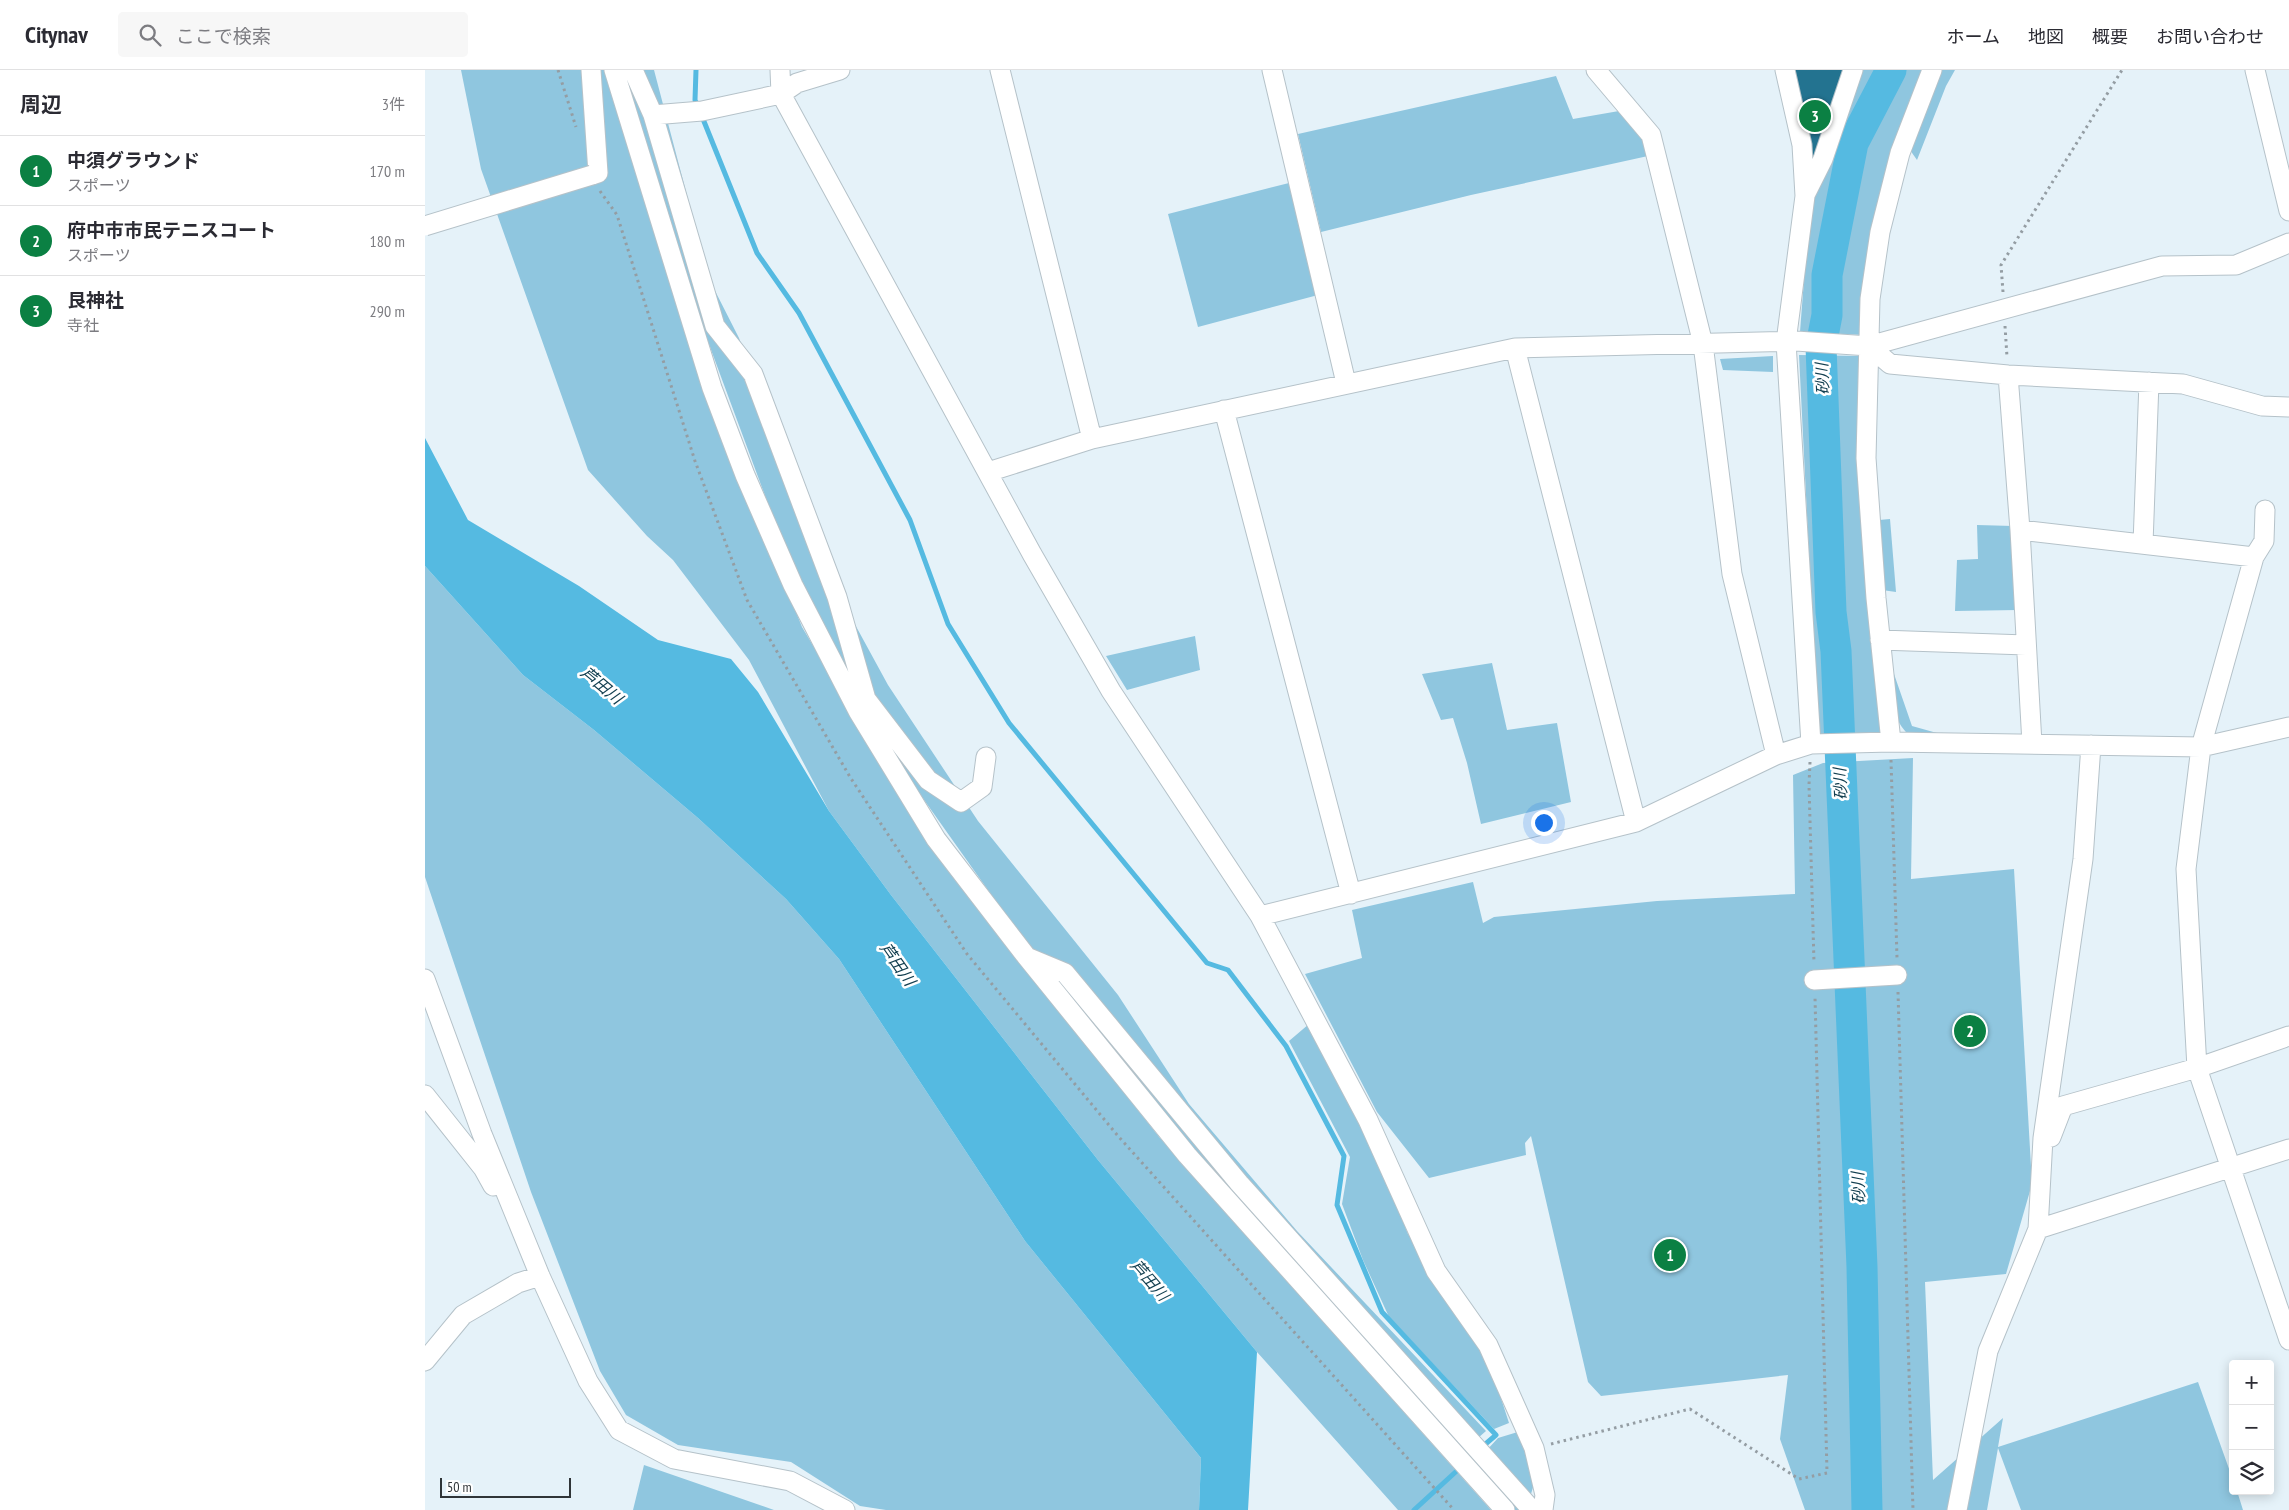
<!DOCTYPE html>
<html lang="ja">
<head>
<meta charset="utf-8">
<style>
	body { margin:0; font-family:"PT Sans Narrow","Noto Sans JP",sans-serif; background:#f7f7f7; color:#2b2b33 }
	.controls { position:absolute; right:15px; bottom:15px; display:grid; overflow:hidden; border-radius:5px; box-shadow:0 2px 12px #0003 }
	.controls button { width:45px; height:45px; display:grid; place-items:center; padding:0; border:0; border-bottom:1px solid #e1e1e2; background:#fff; color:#2b2b33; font:25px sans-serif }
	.scale { position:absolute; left:15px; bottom:12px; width:131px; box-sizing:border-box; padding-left:5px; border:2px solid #303538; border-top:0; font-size:14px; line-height:18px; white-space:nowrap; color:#303538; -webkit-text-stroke:4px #fff; paint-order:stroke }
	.you { position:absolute; left:1118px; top:752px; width:18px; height:18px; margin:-12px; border:4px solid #fff; border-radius:50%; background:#1a73e8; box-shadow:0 0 0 8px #1a73e833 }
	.badge { display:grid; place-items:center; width:32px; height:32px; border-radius:50%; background:#0b8043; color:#fff; font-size:16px; font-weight:700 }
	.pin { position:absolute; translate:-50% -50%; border:2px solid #fff; box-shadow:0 1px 5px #0006 }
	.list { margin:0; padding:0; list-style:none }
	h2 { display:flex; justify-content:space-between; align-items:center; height:65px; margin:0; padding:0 20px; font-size:21px }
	h2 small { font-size:16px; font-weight:400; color:#7c7c81 }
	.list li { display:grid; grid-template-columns:32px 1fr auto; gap:15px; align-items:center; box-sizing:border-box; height:70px; padding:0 20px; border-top:1px solid #e1e1e2 }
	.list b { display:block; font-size:19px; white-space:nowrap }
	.list p { margin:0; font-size:16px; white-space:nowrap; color:#7c7c81 }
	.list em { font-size:16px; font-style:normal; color:#7c7c81 }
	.icon { flex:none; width:28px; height:28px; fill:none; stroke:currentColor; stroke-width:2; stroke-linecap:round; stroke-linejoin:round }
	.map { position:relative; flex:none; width:1864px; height:1440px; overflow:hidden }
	header { display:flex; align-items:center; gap:30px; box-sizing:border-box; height:70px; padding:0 25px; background:#fff; border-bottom:1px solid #e1e1e2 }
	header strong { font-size:24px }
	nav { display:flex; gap:28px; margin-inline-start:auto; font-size:18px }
	.search { width:350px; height:45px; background:#f7f7f7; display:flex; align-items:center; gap:12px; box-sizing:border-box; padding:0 18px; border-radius:5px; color:#7c7c81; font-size:19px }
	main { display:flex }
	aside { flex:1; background:#fff }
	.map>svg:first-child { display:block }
	.green { fill:#8fc6df }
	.water { fill:#55bae1 }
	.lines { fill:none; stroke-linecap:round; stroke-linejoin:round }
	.stream { stroke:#55bae1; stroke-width:5 }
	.river { stroke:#55bae1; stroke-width:31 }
	.building { fill:#237390 }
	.minor-casing { stroke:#b5c2c9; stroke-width:21 }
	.path { stroke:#949da3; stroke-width:3; stroke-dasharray:2.5 4; stroke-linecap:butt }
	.minor { stroke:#fff; stroke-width:19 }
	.minor-bridge-casing { stroke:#b5c2c9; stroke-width:21; stroke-linecap:butt }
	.minor-bridge { stroke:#fff; stroke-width:19 }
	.labels { text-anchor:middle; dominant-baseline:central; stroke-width:5; stroke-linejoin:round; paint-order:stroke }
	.water-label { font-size:16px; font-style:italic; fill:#144051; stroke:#fff }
</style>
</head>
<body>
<header>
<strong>Citynav</strong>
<div class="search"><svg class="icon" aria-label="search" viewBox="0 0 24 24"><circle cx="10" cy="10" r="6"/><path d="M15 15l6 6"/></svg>ここで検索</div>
<nav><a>ホーム</a><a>地図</a><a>概要</a><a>お問い合わせ</a></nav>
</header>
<main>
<aside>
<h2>周辺<small>3件</small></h2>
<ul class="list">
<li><span class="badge">1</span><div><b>中須グラウンド</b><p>スポーツ</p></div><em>170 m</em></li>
<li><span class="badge">2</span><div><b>府中市市民テニスコート</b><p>スポーツ</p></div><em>180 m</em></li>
<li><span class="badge">3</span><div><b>艮神社</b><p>寺社</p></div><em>290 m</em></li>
</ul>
</aside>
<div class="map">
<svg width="1864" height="1440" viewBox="0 0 1864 1440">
	<rect width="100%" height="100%" fill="#e5f2f9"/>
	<path class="green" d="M36 0H180L276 304 377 557 502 767 561 848 735 1068 1066 1440H973L832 1282 673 1090 466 825 404 741 324 590 248 490 222 466 163 400 56 99Z
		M197 0H229L284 209 314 268 391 483 463 615 553 751 693 925 764 1034 872 1161 1061 1361 1038 1381 762 1074 587 854 458 672 366 496 275 250Z
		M1418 0H1500L1439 265 1375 262 1388 92Z
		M1516 0H1530L1521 16 1492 90 1485 80Z
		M1131 6 1148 49 1194 41 1218 67 1223 86 1046 125 896 162 873 64Z
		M864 113 893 225 773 257 743 144Z
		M1374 285 1438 286 1458 663 1393 666Z
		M1348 286V302L1298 300 1295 289Z
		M1465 449 1471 522 1457 520 1454 450Z
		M1552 455 1588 456 1593 540 1530 541 1532 490 1553 489Z
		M0 496 98 605 169 660 273 748 361 829 414 889 600 1171 776 1388 774 1440H461L435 1436 366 1392 253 1375 201 1345 175 1301 106 1122 0 807Z
		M770 566 775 600 702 620 681 586Z
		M1067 593 1082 660 1132 653 1146 732 1056 754 1042 693 1028 648 1016 650 997 604Z
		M1465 602 1469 604 1487 656 1519 665 1486 667C1465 648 1467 628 1465 602Z
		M1488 688 1486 809 1589 799 1607 1114 1581 1204 1500 1212 1508 1410 1578 1348 1573 1377 1773 1312 1808 1410V1421H1812L1818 1440H1596L1573 1378 1562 1440H1380L1355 1369 1363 1305 1176 1326 1163 1312 1106 1066 1100 1073 1101 1085 1004 1108 952 1042 880 904 937 888 927 840 1048 812 1058 853 1069 847 1232 831 1370 824 1368 705 1398 693Z
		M884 954 945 1066 983 1164 1061 1282 1084 1353 1069 1359 964 1247 938 1190 917 1134 925 1087 864 971Z
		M1096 1361 1110 1411 1101 1440H1089L1049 1394 1073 1368Z
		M219 1395 349 1440H208Z"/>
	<path class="water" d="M0 368 43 450 154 516 233 570 306 589 333 622 404 741 466 825 673 1090 832 1282 823 1440H774L776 1388 600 1171 414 889 361 829 273 748 169 660 98 605 0 496Z"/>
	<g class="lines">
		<path class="stream" d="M271 0 270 30 273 36
			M276 44 332 183 374 243 485 450 523 554 584 653 782 893 803 900 861 976 919 1086 912 1135 957 1242 1071 1365 1057 1377
			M989 1440 1036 1397"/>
		<path class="river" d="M1442 1440 1437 1197 1411 581 1406 542 1396 276 1402 245V205L1428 73 1466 0"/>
	</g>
	<path class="building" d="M1369 0H1418L1388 92Z"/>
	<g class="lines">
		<defs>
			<path id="minor" d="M166 0 173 103 167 105
				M189 0 287 318 320 405 368 515 433 641 511 769 601 886 762 1085 1080 1440
				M208 0 228 45 290 256 328 304 412 527 441 629 433 641
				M355 0 356 24 372 13 415 0
				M575 0 667 369
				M847 0 921 313
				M1171 0 1226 65 1278 274 1307 504 1351 685
				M1360 0 1377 75 1380 126 1361 272 1386 674
				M1830 0 1864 141
				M228 45 277 41 356 24 607 484 686 621 835 846 943 1050 1011 1201 1063 1275 1109 1378 1120 1425 1118 1440
				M1380 125 1398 89 1428 0
				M1864 173 1811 195 1737 196 1444 276 1465 294 1583 305 1758 314 1837 336 1864 337
				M1090 278 1211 752
				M1583 305 1595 460 1607 674
				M799 340 926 824
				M563 402 667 369 1090 278 1371 271 1444 276
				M1840 440 1839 471 1829 487 1776 677 1761 799 1772 998 1864 1270
				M1595 460 1829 487
				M1718 474 1724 312
				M1455 570 1601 575
				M441 629 503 710 536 732 557 717 561 687
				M1466 672 1451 528 1441 388 1445 229 1455 162 1475 83 1507 0
				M835 846 1211 752 1351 685 1386 674 1466 672 1776 677 1864 657
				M604 888 640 903 814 1113 1107 1440
				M0 909 57 1064 115 1206 163 1311 194 1360 249 1389 365 1411 420 1440
				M1389 910 1472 905
				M0 1025 58 1098 68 1116
				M1622 1068 1626 1067 1638 1036 1772 998 1864 966
				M1613 1159 1864 1079
				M0 1291 38 1245 93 1213 115 1206
				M1532 1440 1563 1281 1613 1159 1618 1068 1658 789 1666 675"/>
		</defs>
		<use href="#minor" class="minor-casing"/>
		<path class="path" d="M133 0 151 57
			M175 121 192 145 270 391 322 530 425 707 542 884 693 1066 1029 1440
			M1578 222 1576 195 1697 0
			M1580 256 1582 287
			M1466 690 1472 888
			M1385 692 1384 715 1389 893
			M1473 922 1488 1440
			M1126 1374 1265 1339 1374 1409 1402 1403 1390 927"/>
		<use href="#minor" class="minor"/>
		<defs>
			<path id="minor-bridge" d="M0 156 167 105"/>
		</defs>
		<use href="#minor-bridge" class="minor-bridge-casing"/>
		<use href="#minor-bridge" class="minor-bridge"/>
	</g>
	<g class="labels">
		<g class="water-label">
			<text transform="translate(1397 309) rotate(-93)">砂川</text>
			<text transform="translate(177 615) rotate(40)">芦田川</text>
			<text transform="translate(1415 714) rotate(-93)">砂川</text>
			<text transform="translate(473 894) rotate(55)">芦田川</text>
			<text transform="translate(1433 1118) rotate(-93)">砂川</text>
			<text transform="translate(725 1210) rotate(49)">芦田川</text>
		</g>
	</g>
</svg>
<div class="controls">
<button>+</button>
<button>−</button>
<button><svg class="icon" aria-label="layers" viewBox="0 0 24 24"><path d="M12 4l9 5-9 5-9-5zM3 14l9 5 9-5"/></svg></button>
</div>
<div class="scale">50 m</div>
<div class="you"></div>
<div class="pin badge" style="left:1245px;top:1185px">1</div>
<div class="pin badge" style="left:1545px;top:961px">2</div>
<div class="pin badge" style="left:1390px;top:46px">3</div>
</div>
</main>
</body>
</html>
